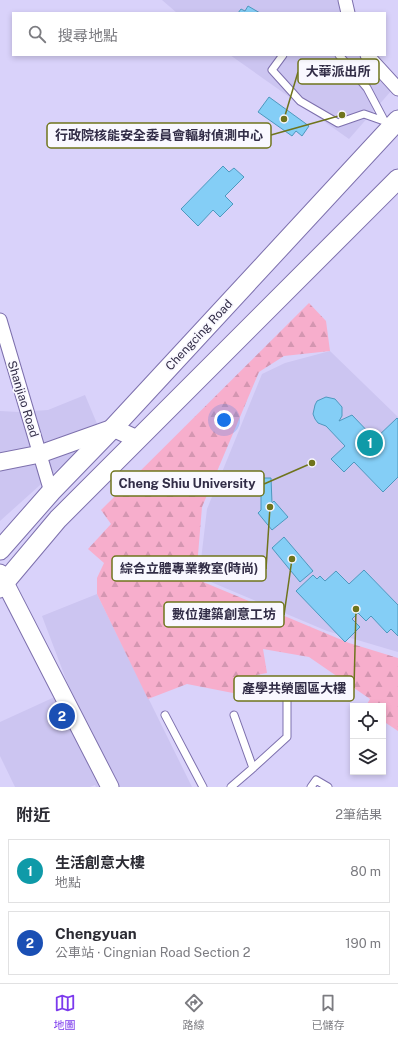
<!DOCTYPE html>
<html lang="zh-TW">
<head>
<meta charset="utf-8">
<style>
	body { margin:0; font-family:"Public Sans","Noto Sans TC",sans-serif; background:#f2f2f3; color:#2b2b33 }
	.controls { position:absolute; right:12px; bottom:12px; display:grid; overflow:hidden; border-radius:0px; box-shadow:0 2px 6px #0003 }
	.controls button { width:36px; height:36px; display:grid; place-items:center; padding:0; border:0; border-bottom:1px solid #e1e1e2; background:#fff; color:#2b2b33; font:20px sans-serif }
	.you { position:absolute; left:224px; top:420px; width:14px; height:14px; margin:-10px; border:3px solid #fff; border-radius:50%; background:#1a73e8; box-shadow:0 0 0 6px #1a73e833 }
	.badge { display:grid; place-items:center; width:26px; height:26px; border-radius:50%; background:#7c3aed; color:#fff; font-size:13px; font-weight:700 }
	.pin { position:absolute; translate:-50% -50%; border:2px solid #fff; box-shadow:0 1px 4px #0006 }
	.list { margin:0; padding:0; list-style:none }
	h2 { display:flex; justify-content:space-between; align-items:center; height:52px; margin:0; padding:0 16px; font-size:17px }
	h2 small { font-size:13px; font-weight:400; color:#7c7c81 }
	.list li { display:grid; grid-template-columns:26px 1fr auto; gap:12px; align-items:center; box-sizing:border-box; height:64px; margin:0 8px 8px; padding:0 8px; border:1px solid #e1e1e2; border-radius:0px }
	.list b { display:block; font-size:15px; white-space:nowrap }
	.list p { margin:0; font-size:13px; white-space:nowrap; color:#7c7c81 }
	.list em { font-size:13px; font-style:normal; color:#7c7c81 }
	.icon { flex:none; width:22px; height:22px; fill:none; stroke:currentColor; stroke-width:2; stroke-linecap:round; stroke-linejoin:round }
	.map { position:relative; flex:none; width:398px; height:787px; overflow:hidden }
	.search { position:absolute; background:#fff; box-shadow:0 2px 6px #0003; left:12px; right:12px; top:12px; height:44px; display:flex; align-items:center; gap:10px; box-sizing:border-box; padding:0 14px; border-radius:0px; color:#7c7c81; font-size:15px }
	.sheet { height:196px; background:#fff }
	nav { display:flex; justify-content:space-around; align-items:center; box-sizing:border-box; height:56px; border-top:1px solid #e1e1e2; background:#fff; font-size:11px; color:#7c7c81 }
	nav a { display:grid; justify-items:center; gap:2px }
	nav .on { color:#7c3aed }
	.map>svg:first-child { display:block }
	.built { fill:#ccc5f1 }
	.forest { fill:url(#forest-firs) }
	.building { fill:#84cef6; stroke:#4e98be }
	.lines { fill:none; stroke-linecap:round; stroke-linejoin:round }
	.service-casing { stroke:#7d70ad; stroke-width:9 }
	.minor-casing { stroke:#7d70ad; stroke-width:15 }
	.tertiary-casing { stroke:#7d70ad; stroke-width:19 }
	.secondary-casing { stroke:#7d70ad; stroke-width:21 }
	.service { stroke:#fff; stroke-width:7 }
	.minor { stroke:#fff; stroke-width:13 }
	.tertiary { stroke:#fff; stroke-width:17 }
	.secondary { stroke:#fff; stroke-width:19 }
	.labels { text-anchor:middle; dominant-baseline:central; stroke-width:3.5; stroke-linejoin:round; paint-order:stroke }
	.street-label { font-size:12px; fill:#322d47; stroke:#f9f8ff }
	.leader { fill:none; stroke:#6f741c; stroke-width:1.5 }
	.callout-dot { fill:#6f741c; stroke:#f9f8ff; stroke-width:1.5 }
	.callout { fill:#f9f8ff; stroke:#6f741c; stroke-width:1.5 }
	.callout-label { font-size:13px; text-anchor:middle; font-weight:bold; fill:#322d47 }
</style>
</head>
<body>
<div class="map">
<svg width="398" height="787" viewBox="0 0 398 787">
	<defs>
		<pattern id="forest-firs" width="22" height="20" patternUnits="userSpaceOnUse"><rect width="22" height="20" fill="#f7aecc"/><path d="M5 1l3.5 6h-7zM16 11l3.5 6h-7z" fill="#d496b1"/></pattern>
	</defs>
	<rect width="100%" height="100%" fill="#d9d2fa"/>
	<path class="built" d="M162 0H337L339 1 341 13H177Z
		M230 55H361L391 91 349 139Z
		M330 351 398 417V652L327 631 199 577 207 509 262 374 285 363Z
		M85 395 98 426 78 451 0 521V411L19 412 48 410Z
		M97 594 192 787H96L95 785 90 787H15L0 756V722L70 690 42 616Z"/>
	<path class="forest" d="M309 303 326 321 330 351 284 356 259 372 202 507 196 579 349 643 398 658V731L383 721V706H366L370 699 309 657 263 649 267 673 242 678 238 694 187 684 148 699 97 594V578L104 563 88 549 111 524 101 510Z"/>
	<path class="building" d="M248 6 260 13H238L241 9 245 11Z
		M269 97 309 126 302 136 296 131 292 136 258 112Z
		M223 166 229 172 234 168 244 177 225 196 233 204 220 217 213 210 198 226 181 209Z
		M326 397 335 399 342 407V416L339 421 352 415 375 439 397 418 398 419V477L383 492 354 462 344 472 331 459 345 446 326 426 318 423 315 419 313 414 315 405 317 401Z
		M261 478H271L272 503 274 501 288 517 272 530 258 513 261 510Z
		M284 537 313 571 300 582 272 548Z
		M364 570 398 605V636L391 629 387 633 371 616 366 621 358 613 352 619 360 627 345 642 296 591 313 575 317 579 320 576 325 581 336 571 349 584Z"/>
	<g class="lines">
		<defs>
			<path id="service" d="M283 55 272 70 300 101 338 123 364 114 384 121
				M339 55 367 88 385 122
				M165 715 203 787
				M234 715 253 768
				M231 787 253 768 287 737V686
				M311 787 316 780 328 787"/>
			<path id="minor" d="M345 0 348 13
				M367 55 398 89
				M0 320 51 492"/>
			<path id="tertiary" d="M0 462 40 454 113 428 137 439
				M0 573 110 787"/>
			<path id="secondary" d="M0 550 51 492 113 428 398 120
				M0 588 58 519 398 179"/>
		</defs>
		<use href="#service" class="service-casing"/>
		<use href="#minor" class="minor-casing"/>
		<use href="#tertiary" class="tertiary-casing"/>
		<use href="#secondary" class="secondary-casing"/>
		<use href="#service" class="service"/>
		<use href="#minor" class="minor"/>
		<use href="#tertiary" class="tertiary"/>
		<use href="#secondary" class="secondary"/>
	</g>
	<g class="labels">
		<g class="street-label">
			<text transform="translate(199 335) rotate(-47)">Chengcing Road</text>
			<text transform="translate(23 399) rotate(73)">Shanjiao Road</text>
		</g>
	</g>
	<path class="leader" d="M284 119L298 72M342 115L271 135M312 463L264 484M270 507L266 569M292 559L284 615M356 609L354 688"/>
	<g class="callout-dot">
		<circle cx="284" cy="119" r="4"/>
		<circle cx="342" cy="115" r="4"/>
		<circle cx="312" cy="463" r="4"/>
		<circle cx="270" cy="507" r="4"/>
		<circle cx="292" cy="559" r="4"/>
		<circle cx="356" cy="609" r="4"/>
	</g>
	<g class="callout">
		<rect x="298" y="59" width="81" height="25" rx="4"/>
		<rect x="47" y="123" width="224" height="25" rx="4"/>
		<rect x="111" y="471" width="153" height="25" rx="4"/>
		<rect x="112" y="556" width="154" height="25" rx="4"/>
		<rect x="164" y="602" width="120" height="25" rx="4"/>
		<rect x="234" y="676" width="120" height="25" rx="4"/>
	</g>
	<g class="callout-label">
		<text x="338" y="76">大華派出所</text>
		<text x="159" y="140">行政院核能安全委員會輻射偵測中心</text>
		<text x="187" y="488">Cheng Shiu University</text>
		<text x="189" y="573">綜合立體專業教室(時尚)</text>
		<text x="224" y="619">數位建築創意工坊</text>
		<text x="294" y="693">產學共榮園區大樓</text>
	</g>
</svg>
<div class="controls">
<button><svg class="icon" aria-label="locate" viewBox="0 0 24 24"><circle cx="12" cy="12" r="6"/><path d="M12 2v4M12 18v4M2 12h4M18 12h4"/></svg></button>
<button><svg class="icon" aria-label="layers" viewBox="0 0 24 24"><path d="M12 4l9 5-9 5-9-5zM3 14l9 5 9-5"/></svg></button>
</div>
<div class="you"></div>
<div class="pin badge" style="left:370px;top:443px;background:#0f9aa8">1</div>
<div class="pin badge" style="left:62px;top:716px;background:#1a4fb4">2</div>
<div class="search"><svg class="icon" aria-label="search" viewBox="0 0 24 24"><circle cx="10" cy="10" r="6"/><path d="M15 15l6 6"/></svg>搜尋地點</div>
</div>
<section class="sheet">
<h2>附近<small>2筆結果</small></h2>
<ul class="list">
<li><span class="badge" style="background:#0f9aa8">1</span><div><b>生活創意大樓</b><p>地點</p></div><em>80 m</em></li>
<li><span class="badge" style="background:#1a4fb4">2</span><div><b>Chengyuan</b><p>公車站 · Cingnian Road Section 2</p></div><em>190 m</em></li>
</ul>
</section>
<nav>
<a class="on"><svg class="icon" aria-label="map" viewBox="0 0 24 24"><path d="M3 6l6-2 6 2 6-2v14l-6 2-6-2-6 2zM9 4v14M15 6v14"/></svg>地圖</a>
<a><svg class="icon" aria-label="directions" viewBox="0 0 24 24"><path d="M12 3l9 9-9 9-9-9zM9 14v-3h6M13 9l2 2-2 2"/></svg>路線</a>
<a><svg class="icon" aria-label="saved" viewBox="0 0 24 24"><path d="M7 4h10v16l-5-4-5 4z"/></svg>已儲存</a>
</nav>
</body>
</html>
